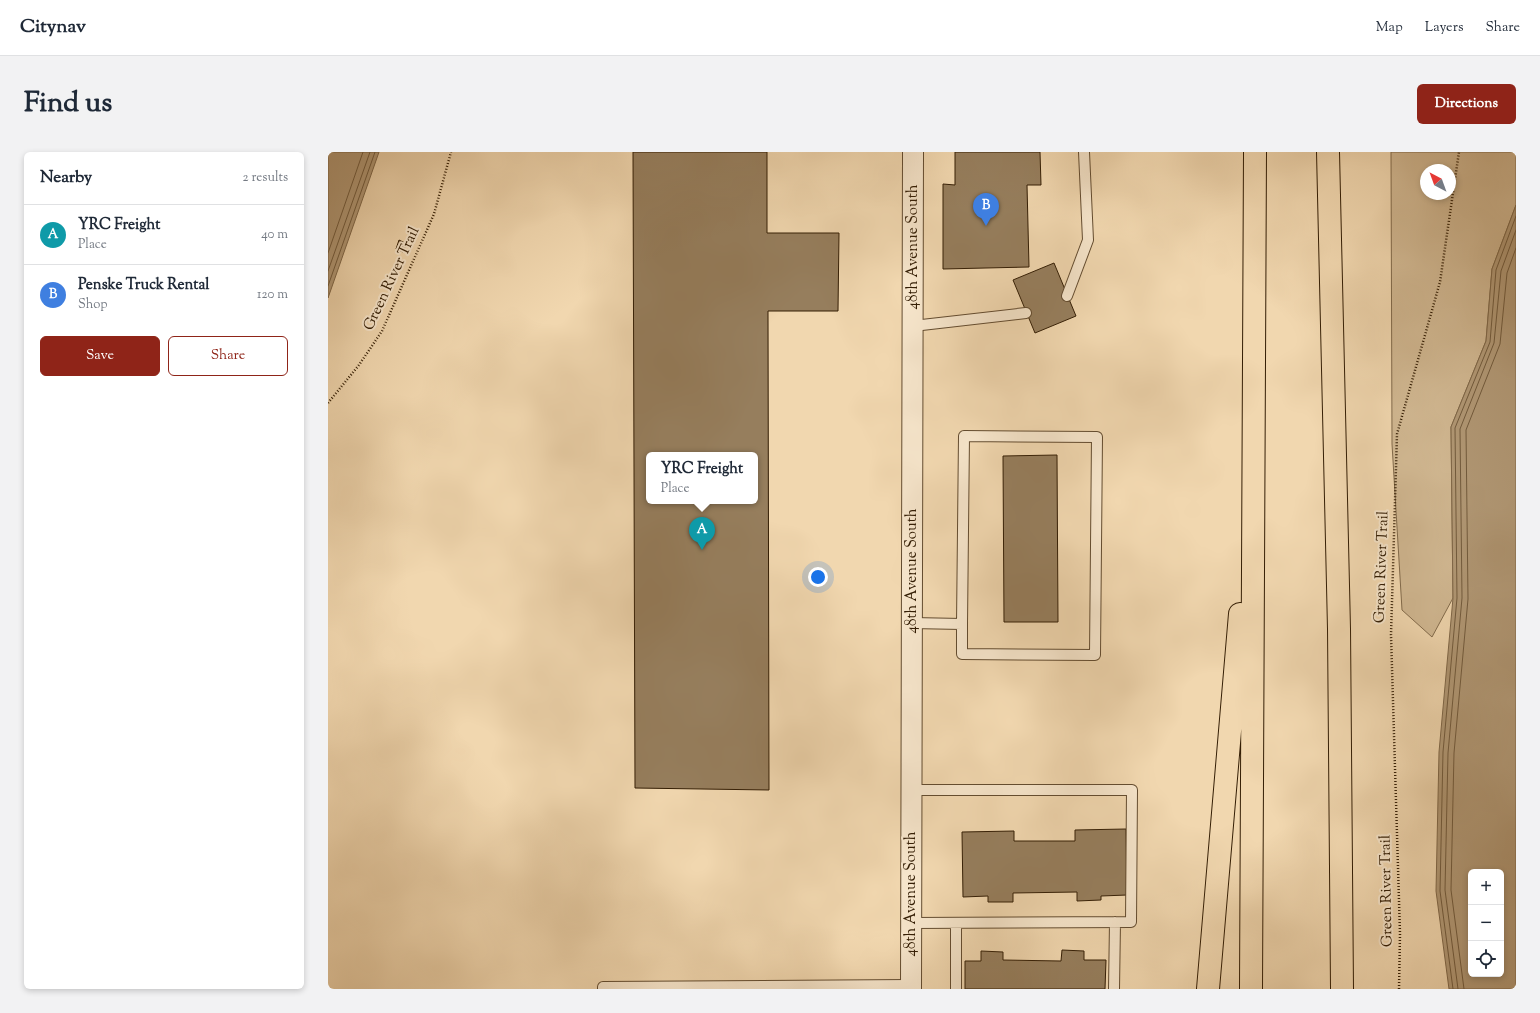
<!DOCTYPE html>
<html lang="en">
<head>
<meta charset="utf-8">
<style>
	body { margin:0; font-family:"Sorts Mill Goudy",serif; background:#f2f2f3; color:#1f2937 }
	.controls { position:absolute; right:12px; bottom:12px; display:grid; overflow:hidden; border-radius:6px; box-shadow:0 2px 6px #0003 }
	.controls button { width:36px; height:36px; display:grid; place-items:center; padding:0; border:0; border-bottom:1px solid #e0e1e3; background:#fff; color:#1f2937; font:20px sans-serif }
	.compass { position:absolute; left:1092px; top:12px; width:36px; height:36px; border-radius:50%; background:#fff; box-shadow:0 2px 6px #0003; rotate:319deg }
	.you { position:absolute; left:490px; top:425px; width:14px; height:14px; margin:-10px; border:3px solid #fff; border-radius:50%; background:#1a73e8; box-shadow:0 0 0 6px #1a73e833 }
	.badge { display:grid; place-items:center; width:26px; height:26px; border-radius:50%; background:#8f2418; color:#fff; font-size:13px; font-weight:700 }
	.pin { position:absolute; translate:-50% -33px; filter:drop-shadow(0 1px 2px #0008) }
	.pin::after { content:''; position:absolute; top:21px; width:14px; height:12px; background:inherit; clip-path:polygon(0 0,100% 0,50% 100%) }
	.popup { position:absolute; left:318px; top:300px; width:112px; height:52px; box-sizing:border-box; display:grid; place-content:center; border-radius:6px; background:#fff; filter:drop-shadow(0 1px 3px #0005); font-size:13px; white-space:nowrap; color:#747a83 }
	.popup b { font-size:15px; color:#1f2937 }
	.popup::after { content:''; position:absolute; left:50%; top:100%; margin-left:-8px; border:8px solid transparent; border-top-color:#fff }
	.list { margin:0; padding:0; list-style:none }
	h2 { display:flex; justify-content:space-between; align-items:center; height:52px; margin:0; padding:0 16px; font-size:17px }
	h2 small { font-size:13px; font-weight:400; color:#747a83 }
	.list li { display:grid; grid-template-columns:26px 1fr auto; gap:12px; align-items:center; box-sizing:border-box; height:60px; padding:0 16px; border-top:1px solid #e0e1e3 }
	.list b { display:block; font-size:15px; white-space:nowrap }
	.list p { margin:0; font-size:13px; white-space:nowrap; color:#747a83 }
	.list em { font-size:13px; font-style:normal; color:#747a83 }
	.actions { display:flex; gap:8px; padding:12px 16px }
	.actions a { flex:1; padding:9px 0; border:1px solid #8f2418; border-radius:6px; text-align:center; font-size:14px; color:#8f2418 }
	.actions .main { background:#8f2418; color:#fff }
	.icon { flex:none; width:22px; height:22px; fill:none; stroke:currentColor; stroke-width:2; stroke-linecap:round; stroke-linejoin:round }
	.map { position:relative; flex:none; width:1188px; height:837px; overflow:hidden; border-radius:6px }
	header { display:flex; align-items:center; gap:24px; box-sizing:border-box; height:56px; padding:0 20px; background:#fff; border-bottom:1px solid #e0e1e3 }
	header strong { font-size:19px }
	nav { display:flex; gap:22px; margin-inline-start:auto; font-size:14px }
	.intro { display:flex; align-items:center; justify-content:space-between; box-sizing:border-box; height:96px; padding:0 24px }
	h1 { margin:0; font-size:28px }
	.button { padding:10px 18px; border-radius:6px; background:#8f2418; color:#fff; font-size:14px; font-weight:700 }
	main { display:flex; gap:24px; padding:0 24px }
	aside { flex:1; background:#fff; border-radius:6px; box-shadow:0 2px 6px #0003 }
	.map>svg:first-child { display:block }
	.green { fill:#d1b892; stroke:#826b4c; fill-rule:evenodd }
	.water { fill:#b19875; stroke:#7f6748; fill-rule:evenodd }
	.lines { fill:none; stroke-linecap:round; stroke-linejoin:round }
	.shore { stroke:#725b3d; stroke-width:1 }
	.building { fill:#967e5d; stroke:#341e05; fill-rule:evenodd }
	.lane-casing { stroke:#634c30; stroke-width:12 }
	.street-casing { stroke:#634c30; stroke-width:22 }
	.highway-casing { stroke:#341e05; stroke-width:24 }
	.path { stroke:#341e05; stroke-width:2.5; stroke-dasharray:1 2; stroke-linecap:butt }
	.lane { stroke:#f6e5cb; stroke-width:10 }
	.street { stroke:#f6e5cb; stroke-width:20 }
	.highway { stroke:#f1d7af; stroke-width:22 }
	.labels { text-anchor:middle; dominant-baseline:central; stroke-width:4; stroke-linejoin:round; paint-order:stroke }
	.street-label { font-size:15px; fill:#341e05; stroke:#f6e5cb }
</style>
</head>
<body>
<header>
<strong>Citynav</strong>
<nav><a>Map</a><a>Layers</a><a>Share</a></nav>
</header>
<div class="intro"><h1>Find us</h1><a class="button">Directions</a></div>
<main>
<aside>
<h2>Nearby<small>2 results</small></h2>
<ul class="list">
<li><span class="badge" style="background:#0f9aa8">A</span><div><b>YRC Freight</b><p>Place</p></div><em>40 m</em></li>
<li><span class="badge" style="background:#3f7fe0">B</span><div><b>Penske Truck Rental</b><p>Shop</p></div><em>120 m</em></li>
</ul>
<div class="actions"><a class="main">Save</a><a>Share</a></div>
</aside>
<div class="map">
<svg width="1188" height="837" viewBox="0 0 1188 837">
	<rect width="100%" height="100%" fill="#f1d7af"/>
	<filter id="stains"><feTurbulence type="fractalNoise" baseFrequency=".005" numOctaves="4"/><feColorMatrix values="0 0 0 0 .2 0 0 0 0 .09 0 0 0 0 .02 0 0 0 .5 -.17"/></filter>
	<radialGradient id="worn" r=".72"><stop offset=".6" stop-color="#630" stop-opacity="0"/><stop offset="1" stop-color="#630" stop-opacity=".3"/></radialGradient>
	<path class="green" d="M1063 0H1188V53L1164 117 1158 189 1123 275 1125 446 1104 485 1074 458 1064 292ZM1098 18H1122V42H1098Z"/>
	<path class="water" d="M0 0H51L0 146Z
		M1188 53V837H1121L1108 739 1111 600 1125 446 1123 275 1158 189 1164 117ZM1143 720H1173V822H1143Z"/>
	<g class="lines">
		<path class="shore" d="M0 101 35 0
			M0 119 42 0
			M0 134 47 0
			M1125 837 1112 739 1115 600 1129 446 1127 276 1162 190 1168 118 1188 64
			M1130 837 1117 738 1120 601 1134 446 1132 277 1166 191 1173 119 1188 78
			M1136 837 1123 738 1126 601 1140 447 1138 278 1172 192 1179 121 1188 96"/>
	</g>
	<path class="building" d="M305 0H439V81H511L510 159H440L441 638 307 636ZM321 303H427V349H321Z
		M627 0H712L713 33H699L701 115 615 117V32L627 33Z
		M71 88 79 92 75 100 68 97Z
		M726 111 748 164 707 181 685 128Z
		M729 303 730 470H676L675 304Z
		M798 677 799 743 773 744V748L749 749V740L685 741V750H660V744L635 745 634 680 686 679V689H747V678Z
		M734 798 756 799V808H778L777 837H637V809H653V799L675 800V808L733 809Z"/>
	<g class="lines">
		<defs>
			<path id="lane" d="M739 144 760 88 756 0
				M585 174 698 161
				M584 471 634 472V502L767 503 769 285 636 284 634 472
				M583 771 803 770 804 638H584
				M275 837V835L583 833
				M628 837V771
				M786 837 787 770"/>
			<path id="street" d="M583 837 585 0"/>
			<path id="highway" d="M1000 0 1011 477 1014 837
				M880 837 912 462
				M923 837 927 0"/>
		</defs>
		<use href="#lane" class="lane-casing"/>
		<use href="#street" class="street-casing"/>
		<use href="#highway" class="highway-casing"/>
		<path class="path" d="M0 251 31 213 54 179 106 62 123 0
			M1071 837 1072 782 1063 483 1069 282 1112 130 1131 0"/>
		<use href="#lane" class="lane"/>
		<use href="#street" class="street"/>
		<use href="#highway" class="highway"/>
	</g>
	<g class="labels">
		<g class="street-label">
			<text transform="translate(585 95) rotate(-90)">48th Avenue South</text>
			<text transform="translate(64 127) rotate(-65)">Green River Trail</text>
			<text transform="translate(1054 415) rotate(-88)">Green River Trail</text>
			<text transform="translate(584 419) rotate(-90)">48th Avenue South</text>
			<text transform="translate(1059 739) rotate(-91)">Green River Trail</text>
			<text transform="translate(583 742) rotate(-90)">48th Avenue South</text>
		</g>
	</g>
	<rect width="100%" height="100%" filter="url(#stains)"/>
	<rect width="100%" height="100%" fill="url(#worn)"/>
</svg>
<div class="controls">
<button>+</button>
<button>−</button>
<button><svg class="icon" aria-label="locate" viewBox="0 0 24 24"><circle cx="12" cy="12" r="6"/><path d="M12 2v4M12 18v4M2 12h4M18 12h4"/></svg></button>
</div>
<svg class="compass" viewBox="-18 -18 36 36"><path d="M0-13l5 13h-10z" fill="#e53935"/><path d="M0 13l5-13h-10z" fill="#747a83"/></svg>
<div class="you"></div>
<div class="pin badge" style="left:374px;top:398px;background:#0f9aa8">A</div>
<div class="popup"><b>YRC Freight</b>Place</div>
<div class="pin badge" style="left:658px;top:74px;background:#3f7fe0">B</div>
</div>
</main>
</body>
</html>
